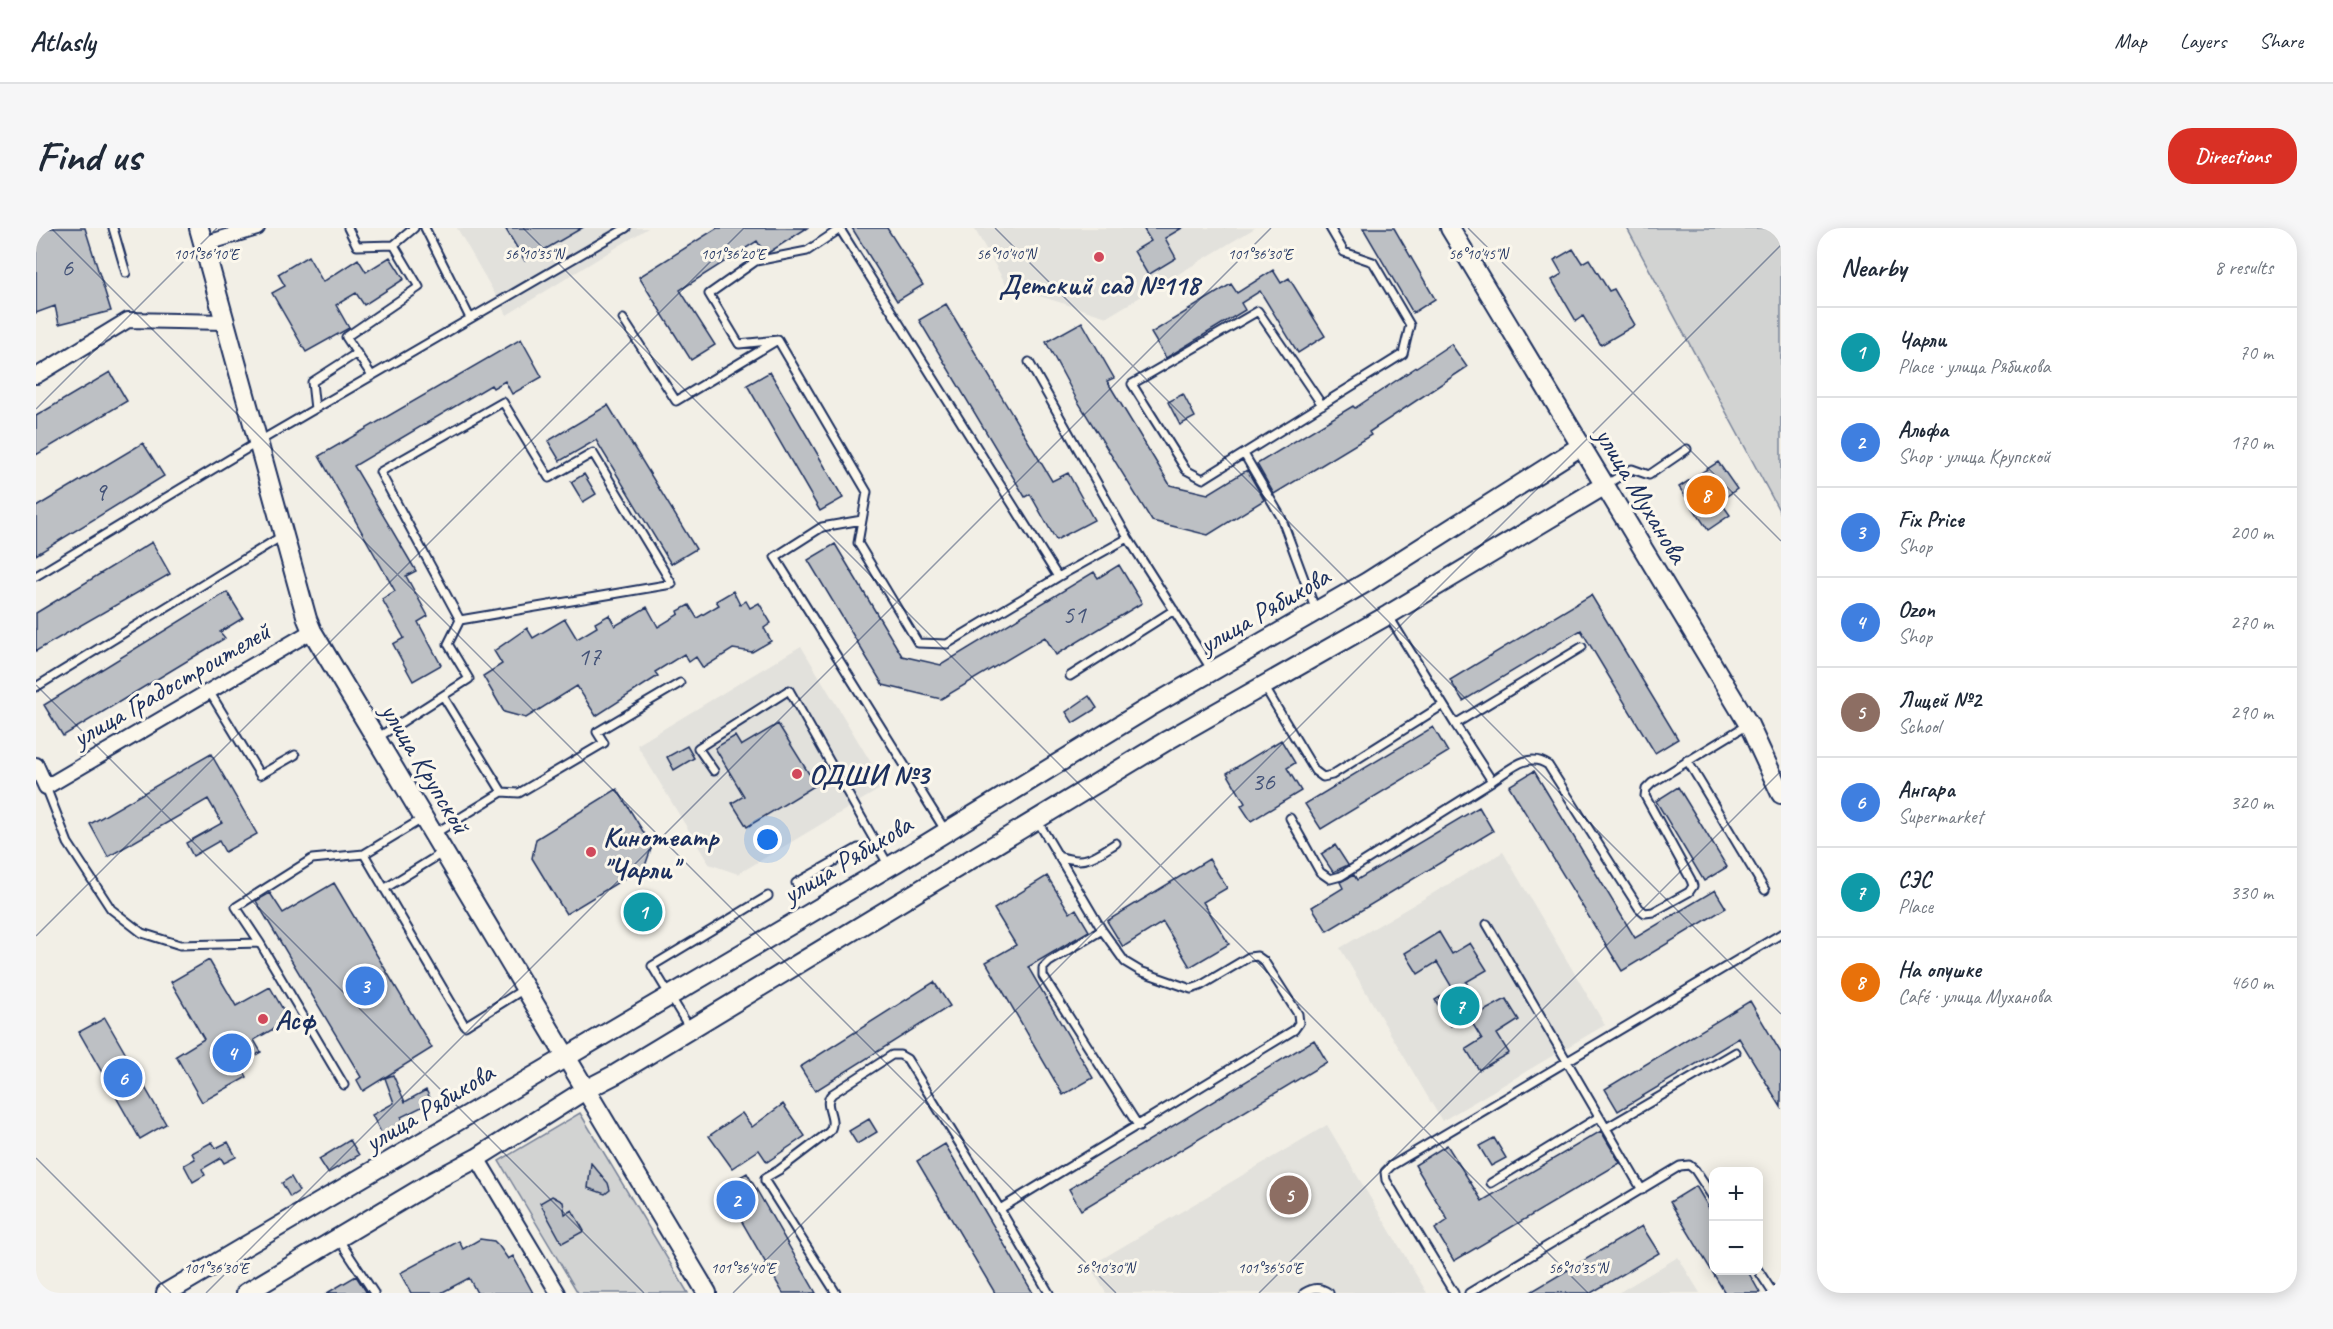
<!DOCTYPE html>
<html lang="en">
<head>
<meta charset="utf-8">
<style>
	body { margin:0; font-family:Caveat,sans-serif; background:#f6f6f7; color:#1f2937 }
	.controls { position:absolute; right:18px; bottom:18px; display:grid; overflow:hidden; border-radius:12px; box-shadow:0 3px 15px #0003 }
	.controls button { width:54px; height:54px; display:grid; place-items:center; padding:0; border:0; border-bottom:2px solid #e0e1e3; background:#fff; color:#1f2937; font:30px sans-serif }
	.you { position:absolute; left:732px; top:612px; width:21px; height:21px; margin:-15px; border:4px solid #fff; border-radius:50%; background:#1a73e8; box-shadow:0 0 0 9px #1a73e833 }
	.badge { display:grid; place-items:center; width:39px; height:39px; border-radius:50%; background:#d93025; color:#fff; font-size:20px; font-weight:700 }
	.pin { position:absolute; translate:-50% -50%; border:3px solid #fff; box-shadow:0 2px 6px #0006 }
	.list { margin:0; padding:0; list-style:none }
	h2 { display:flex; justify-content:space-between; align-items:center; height:78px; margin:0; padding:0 24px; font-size:26px }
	h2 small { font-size:20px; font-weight:400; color:#747a83 }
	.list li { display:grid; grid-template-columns:39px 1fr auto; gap:18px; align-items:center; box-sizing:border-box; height:90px; padding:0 24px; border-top:2px solid #e0e1e3 }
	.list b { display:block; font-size:22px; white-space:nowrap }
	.list p { margin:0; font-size:20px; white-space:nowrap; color:#747a83 }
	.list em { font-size:20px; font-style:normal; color:#747a83 }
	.map { position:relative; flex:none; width:1745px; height:1065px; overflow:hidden; border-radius:24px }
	header { display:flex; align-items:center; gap:36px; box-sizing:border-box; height:84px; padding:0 30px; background:#fff; border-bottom:2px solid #e0e1e3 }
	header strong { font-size:28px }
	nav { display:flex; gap:33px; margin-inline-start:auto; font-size:21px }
	.intro { display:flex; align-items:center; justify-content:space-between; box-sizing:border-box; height:144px; padding:0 36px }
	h1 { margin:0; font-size:42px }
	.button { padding:15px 27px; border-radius:24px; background:#d93025; color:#fff; font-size:21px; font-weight:700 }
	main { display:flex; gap:36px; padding:0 36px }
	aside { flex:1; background:#fff; border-radius:24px; box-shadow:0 3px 15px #0003 }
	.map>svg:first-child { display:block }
	.built { fill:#e2e1dc }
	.green { fill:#d2d3d2; stroke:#768198; stroke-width:1.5 }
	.building { fill:#bdc0c4; stroke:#1b2f5e; stroke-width:1.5 }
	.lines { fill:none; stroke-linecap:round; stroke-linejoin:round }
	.lane-casing { stroke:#1b2f5e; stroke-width:11 }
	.street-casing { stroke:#1b2f5e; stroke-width:18 }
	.secondary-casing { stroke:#1b2f5e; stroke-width:22 }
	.lane { stroke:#fbf7ec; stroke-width:7 }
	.street { stroke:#fbf7ec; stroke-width:14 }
	.secondary { stroke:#fbf7ec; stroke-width:18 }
	.ticks { fill:none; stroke:#1b2f5e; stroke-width:1.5; stroke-opacity:0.45 }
	.poi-dot { fill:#d1495b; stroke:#fbf7ec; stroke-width:2 }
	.labels { text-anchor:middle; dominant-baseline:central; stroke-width:6; stroke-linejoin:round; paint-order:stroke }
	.number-label { font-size:26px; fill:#445378 }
	.poi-label { font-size:28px; font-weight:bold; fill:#1b2f5e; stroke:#fbf7ec; text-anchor:start }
	.street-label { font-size:28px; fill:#1b2f5e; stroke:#fbf7ec }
	.ticks-label { font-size:15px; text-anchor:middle; fill:#1b2f5e; stroke:#fbf7ec; stroke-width:6; stroke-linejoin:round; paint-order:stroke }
</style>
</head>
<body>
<header>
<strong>Atlasly</strong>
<nav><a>Map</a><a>Layers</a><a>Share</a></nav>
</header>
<div class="intro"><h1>Find us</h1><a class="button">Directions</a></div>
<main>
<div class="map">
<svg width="1745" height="1065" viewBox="0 0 1745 1065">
	<rect width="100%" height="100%" fill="#f2efe6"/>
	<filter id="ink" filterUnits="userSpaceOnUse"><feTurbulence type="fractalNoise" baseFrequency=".0167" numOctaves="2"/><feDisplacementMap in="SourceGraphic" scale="12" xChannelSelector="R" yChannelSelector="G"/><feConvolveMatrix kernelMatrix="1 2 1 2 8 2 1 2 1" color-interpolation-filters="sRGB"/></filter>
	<g filter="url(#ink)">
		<path class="built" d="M421 0H612L471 87Z
			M938 0H1219L1071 89 971 58Z
			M765 418 849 558 702 646 673 636 601 517Z
			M1467 624 1569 797 1406 893 1304 720Z
			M1291 897 1391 1065H1070L1054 1038Z
			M1642 1029 1664 1065H1582Z"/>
		<path class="green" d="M1591 0H1745V286Z
			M544 885 652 1065H542L463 933Z"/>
		<path class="building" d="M0 0H49L75 83 23 96 19 78 0 85Z
			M469 0H546L489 33Z
			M681 0H771L732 25 729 26 721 13 644 62 679 117 655 132 603 49Z
			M816 0H851L887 57 861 73Z
			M1107 0H1146L1129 10 1140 30 1112 47 1098 23 1115 13Z
			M1327 0H1358L1399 71 1377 85Z
			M1537 21 1546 35 1553 31 1573 63 1578 61 1599 97 1565 117 1547 88 1540 93 1516 52 1526 46 1518 32Z
			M272 28 287 54 322 31 330 44 354 29 368 51 328 77 320 65 300 77 313 100 270 124 236 65 249 58 242 46Z
			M1237 42 1245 55 1253 50 1289 108 1262 125 1224 63 1205 75 1209 82 1130 130 1115 105 1195 56 1201 65Z
			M910 76 1016 253 1032 245 1058 292 1020 312 994 266 989 269 883 92Z
			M1046 94 1078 150 1071 153 1134 257 1172 266 1211 242 1228 272 1172 307 1116 293 1041 172 1010 114Z
			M485 111 506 149 476 166 469 153 457 160 455 157 318 238 380 343 370 348 392 388 382 394 405 437 377 453 357 416 368 410 346 371 359 363 283 228Z
			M1415 116 1431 139 1333 204 1335 207 1238 266 1221 236 1317 178 1319 180Z
			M74 144 91 173 0 227V188Z
			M734 144 807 270 784 283 711 157Z
			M1147 166 1159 189 1144 197 1132 174Z
			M572 177 660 321 635 336 560 212 524 233 512 213Z
			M107 215 128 248 0 327V279Z
			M1682 234 1701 261 1684 273 1694 287 1672 302 1643 259Z
			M548 246 560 266 547 274 535 254Z
			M116 314 134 346 0 423V385Z
			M799 316 866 428 905 437 1058 344 1062 350 1083 337 1106 375 1020 427 1009 409 905 471 847 457 772 332Z
			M697 363 704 377 710 373 714 380 723 375 735 395 728 400 735 413 716 424 697 421 667 440 660 429 653 434 648 426 619 444 622 448 560 488 541 458 490 490 468 484 447 448 466 436 458 423 491 400 497 410 529 391 541 411 561 399 559 395 573 387 579 398 611 379 622 399 643 386 642 383 653 377 661 390 683 377 680 373Z
			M191 364 207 390 184 404 189 410 27 508 8 477Z
			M1555 367 1642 511 1619 525 1545 402 1427 473 1414 452Z
			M1053 468 1061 480 1037 495 1030 484Z
			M742 496 780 557 711 599 696 575 708 568 679 520 699 508 705 518Z
			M1397 499 1412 524 1285 601 1269 576Z
			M1245 512 1259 535 1251 540 1265 563 1215 593 1205 578 1209 575 1191 545Z
			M651 518 658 530 638 542 631 529Z
			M175 526 221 606 189 624 183 613 157 628 150 615 186 595 172 571 72 629 54 596Z
			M1498 543 1599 710 1679 662 1690 680 1586 743 1473 558Z
			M1642 559 1691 639 1668 653 1620 573Z
			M581 561 616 618 609 638 530 686 496 630 500 611Z
			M1443 579 1457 603 1291 703 1276 679 1307 660 1304 654 1318 647 1321 652Z
			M1299 617 1312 637 1297 644 1285 626Z
			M1173 631 1191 660 1167 674 1193 716 1154 739 1127 694 1087 719 1071 693Z
			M1011 648 1034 685 1040 681 1053 703 992 739 1057 850 1027 867 950 734 980 717 958 681Z
			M298 655 396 820 327 863 321 852 325 849 220 673 234 665 247 685Z
			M1403 704 1416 726 1434 715 1451 742 1430 754 1448 783 1470 771 1483 792 1461 806 1473 825 1443 842 1430 821 1446 811 1432 788 1415 798 1399 772 1417 761 1401 734 1382 746 1369 725Z
			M173 732 200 778 234 759 253 792 218 812 225 824 204 836 211 849 166 874 140 828 168 811 135 754Z
			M898 754 914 778 779 863 764 839Z
			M1714 773 1745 825V879L1703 810 1582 883 1569 861Z
			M69 790 130 896 104 911 43 804Z
			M1278 812 1291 834 1045 982 1033 961Z
			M357 847 369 874 390 862 396 874 365 889 371 900 349 912 336 887 358 875 349 850Z
			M747 876 769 908 731 934 723 922 696 940 673 908 706 885 716 899Z
			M833 891 841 904 821 916 813 903Z
			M1565 903 1584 935 1418 1033 1399 1001 1412 992 1379 937 1411 917 1446 973Z
			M1458 910 1470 930 1455 938 1443 918Z
			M314 912 323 927 292 945 283 931Z
			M176 914 180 920 192 914 200 929 188 935 185 930 166 941 169 947 157 954 148 937 159 931 156 925Z
			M909 916 997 1065H959L881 933Z
			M555 935 572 955 574 962 569 966 552 960Z
			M711 945 780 1065H747L686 959Z
			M255 949 263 963 254 969 246 955Z
			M1660 958 1677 987V1042H1711L1724 1065H1689L1634 974Z
			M516 968 527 974 529 986 536 982 548 1003 526 1015 504 975Z
			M1606 998 1623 1025 1555 1065H1493Z
			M444 1011 458 1013 463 1018 472 1031 477 1028 497 1065H441L433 1050 405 1065H375L364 1045 423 1013 427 1021Z
			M320 1048 331 1065H291Z"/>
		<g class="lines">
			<defs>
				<path id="lane" d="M77 0 90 45
					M312 0 321 18 358 17
					M389 0 434 90
					M587 91 640 173 740 113
					M993 134 1092 310
					M336 148 310 109 383 59 358 17 378 0
					M1286 177 1222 83 1096 156 1150 242 1167 251 1367 126 1374 97 1337 34 1308 24 1294 0
					M279 181 276 154 321 125
					M1208 226 1245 289 1280 383
					M1571 256 1596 241 1613 247 1651 221
					M826 292 786 299 739 329 909 602
					M0 348 222 214 590 0
					M1022 349 911 416 882 415 822 315 831 264 742 112 703 116 673 66 720 33 771 23 804 1 1022 349 1092 310 1175 441
					M1352 387 1419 496 1546 419
					M1034 448 1138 382
					M1228 458 1279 543 1287 549 1296 547 1407 477
					M0 459 246 308
					M173 463 224 547 259 527
					M1419 496 1456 553C1475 541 1492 523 1512 537L1603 680 1609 685 1617 684 1653 664 1657 658 1655 652 1609 568 1610 561 1616 555 1711 497
					M341 510 433 451 412 416 424 392 344 244 467 174 513 250 557 225 636 356 424 392
					M1651 532 1729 662
					M678 543 662 520 753 462 853 638
					M10 559 32 615 75 681 106 705 144 717 224 715 308 857
					M466 564 483 565 568 515 561 504 644 455
					M1254 590 1284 644 1294 651 1305 648 1456 553
					M386 591 328 626 429 798 488 761
					M398 606 466 564 407 468
					M1022 628C1050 637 1056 630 1080 615
					M760 655 822 620 844 622
					M348 661 406 625
					M1451 696 1606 962
					M1066 702 1013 734 1007 740V748L1103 899
					M224 715 200 679 276 631 328 626
					M653 799 616 738 732 668
					M1570 900 1700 824
					M1455 955 1563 889
					M964 981 1258 802 1263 795 1262 786 1228 733 1221 728 1213 729 1164 758 1155 761 1104 743 1089 734 1066 702 1001 592
					M303 1012 338 1065
					M1722 1042 1737 1065
					M800 1065 729 953V950L743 942 793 904C803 891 785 877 796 866L856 827H864L871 831 964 981 1013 1065
					M1268 1065C1278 1059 1284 1059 1293 1065
					M1418 1065 1350 952 1349 944 1355 938 1745 706
					M1433 1065 1644 938 1653 937 1659 942 1678 971"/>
				<path id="street" d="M168 16 221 0
					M0 148 92 92 189 94
					M0 537 10 559 276 403
					M441 930 522 1065"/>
				<path id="secondary" d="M163 0 271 391 276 403 671 1065
					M1414 0 1713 497 1745 566
					M130 1065 861 634 1112 480 1331 354 1545 218
					M210 1065 396 954 441 930 549 862 580 846 1132 512 1352 387 1569 257"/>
			</defs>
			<use href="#lane" class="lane-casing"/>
			<use href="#street" class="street-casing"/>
			<use href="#secondary" class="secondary-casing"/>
			<use href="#lane" class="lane"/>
			<use href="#street" class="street"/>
			<use href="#secondary" class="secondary"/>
		</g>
	</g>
	<path class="ticks" d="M15 0 1080 1065M487 0 1552 1065M959 0 1745 786M1432 0 1745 313M0 181 181 0M0 457 608 1065M0 708 708 0M0 930 135 1065M170 1065 1235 0M697 1065 1745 17M1223 1065 1745 543"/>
	<g class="poi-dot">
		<circle cx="1063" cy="29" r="6"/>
		<circle cx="761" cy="546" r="6"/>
		<circle cx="555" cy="624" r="6"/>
		<circle cx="227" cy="791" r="6"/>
	</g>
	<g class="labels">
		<g class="number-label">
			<text x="31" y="39">6</text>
			<text x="64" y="263">9</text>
			<text x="1038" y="386">51</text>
			<text x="553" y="428">17</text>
			<text x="1227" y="553">36</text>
		</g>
		<g class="poi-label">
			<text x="1063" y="56" text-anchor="middle">Детский сад №118</text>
			<text x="773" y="546">ОДШИ №3</text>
			<text x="567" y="608">Кинотеатр<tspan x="567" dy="32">"Чарли"</tspan></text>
			<text x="239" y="791">Асф</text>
		</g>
		<g class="street-label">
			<text transform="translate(1606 267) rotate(59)">улица Муханова</text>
			<text transform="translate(1228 382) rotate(-30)">улица Рябикова</text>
			<text transform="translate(135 456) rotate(-30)">улица Градостроителей</text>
			<text transform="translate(390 540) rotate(59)">улица Крупской</text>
			<text transform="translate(811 631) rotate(-31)">улица Рябикова</text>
			<text transform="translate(393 879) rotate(-31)">улица Рябикова</text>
		</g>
	</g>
	<g class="ticks-label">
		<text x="170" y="31">101°36'10"E</text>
		<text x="498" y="31">56°10'35"N</text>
		<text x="697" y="31">101°36'20"E</text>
		<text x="970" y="31">56°10'40"N</text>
		<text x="1224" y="31">101°36'30"E</text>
		<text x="1442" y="31">56°10'45"N</text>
		<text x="707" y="1045">101°36'40"E</text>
		<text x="1234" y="1045">101°36'50"E</text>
		<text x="180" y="1045">101°36'30"E</text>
		<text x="1069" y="1045">56°10'30"N</text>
		<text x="1542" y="1045">56°10'35"N</text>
	</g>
</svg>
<div class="controls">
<button>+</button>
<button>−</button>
</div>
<div class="you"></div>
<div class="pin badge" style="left:607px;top:684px;background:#0f9aa8">1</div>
<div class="pin badge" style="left:700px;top:972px;background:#3f7fe0">2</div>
<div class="pin badge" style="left:329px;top:758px;background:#3f7fe0">3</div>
<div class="pin badge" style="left:196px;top:825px;background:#3f7fe0">4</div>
<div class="pin badge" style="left:1253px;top:967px;background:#8d6e63">5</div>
<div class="pin badge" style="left:87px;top:850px;background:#3f7fe0">6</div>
<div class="pin badge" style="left:1424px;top:778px;background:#0f9aa8">7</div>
<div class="pin badge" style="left:1670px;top:267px;background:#e8710a">8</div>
</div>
<aside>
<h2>Nearby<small>8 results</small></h2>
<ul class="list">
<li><span class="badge" style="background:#0f9aa8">1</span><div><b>Чарли</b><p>Place · улица Рябикова</p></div><em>70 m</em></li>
<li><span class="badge" style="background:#3f7fe0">2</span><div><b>Альфа</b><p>Shop · улица Крупской</p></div><em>170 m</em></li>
<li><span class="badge" style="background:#3f7fe0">3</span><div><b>Fix Price</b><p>Shop</p></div><em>200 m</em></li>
<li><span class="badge" style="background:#3f7fe0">4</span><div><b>Ozon</b><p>Shop</p></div><em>270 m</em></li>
<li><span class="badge" style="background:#8d6e63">5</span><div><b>Лицей №2</b><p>School</p></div><em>290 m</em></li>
<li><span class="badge" style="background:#3f7fe0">6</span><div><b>Ангара</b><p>Supermarket</p></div><em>320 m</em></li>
<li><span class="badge" style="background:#0f9aa8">7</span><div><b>СЭС</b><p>Place</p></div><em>330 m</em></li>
<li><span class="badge" style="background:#e8710a">8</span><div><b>На опушке</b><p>Café · улица Муханова</p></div><em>460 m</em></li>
</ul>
</aside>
</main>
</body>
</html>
